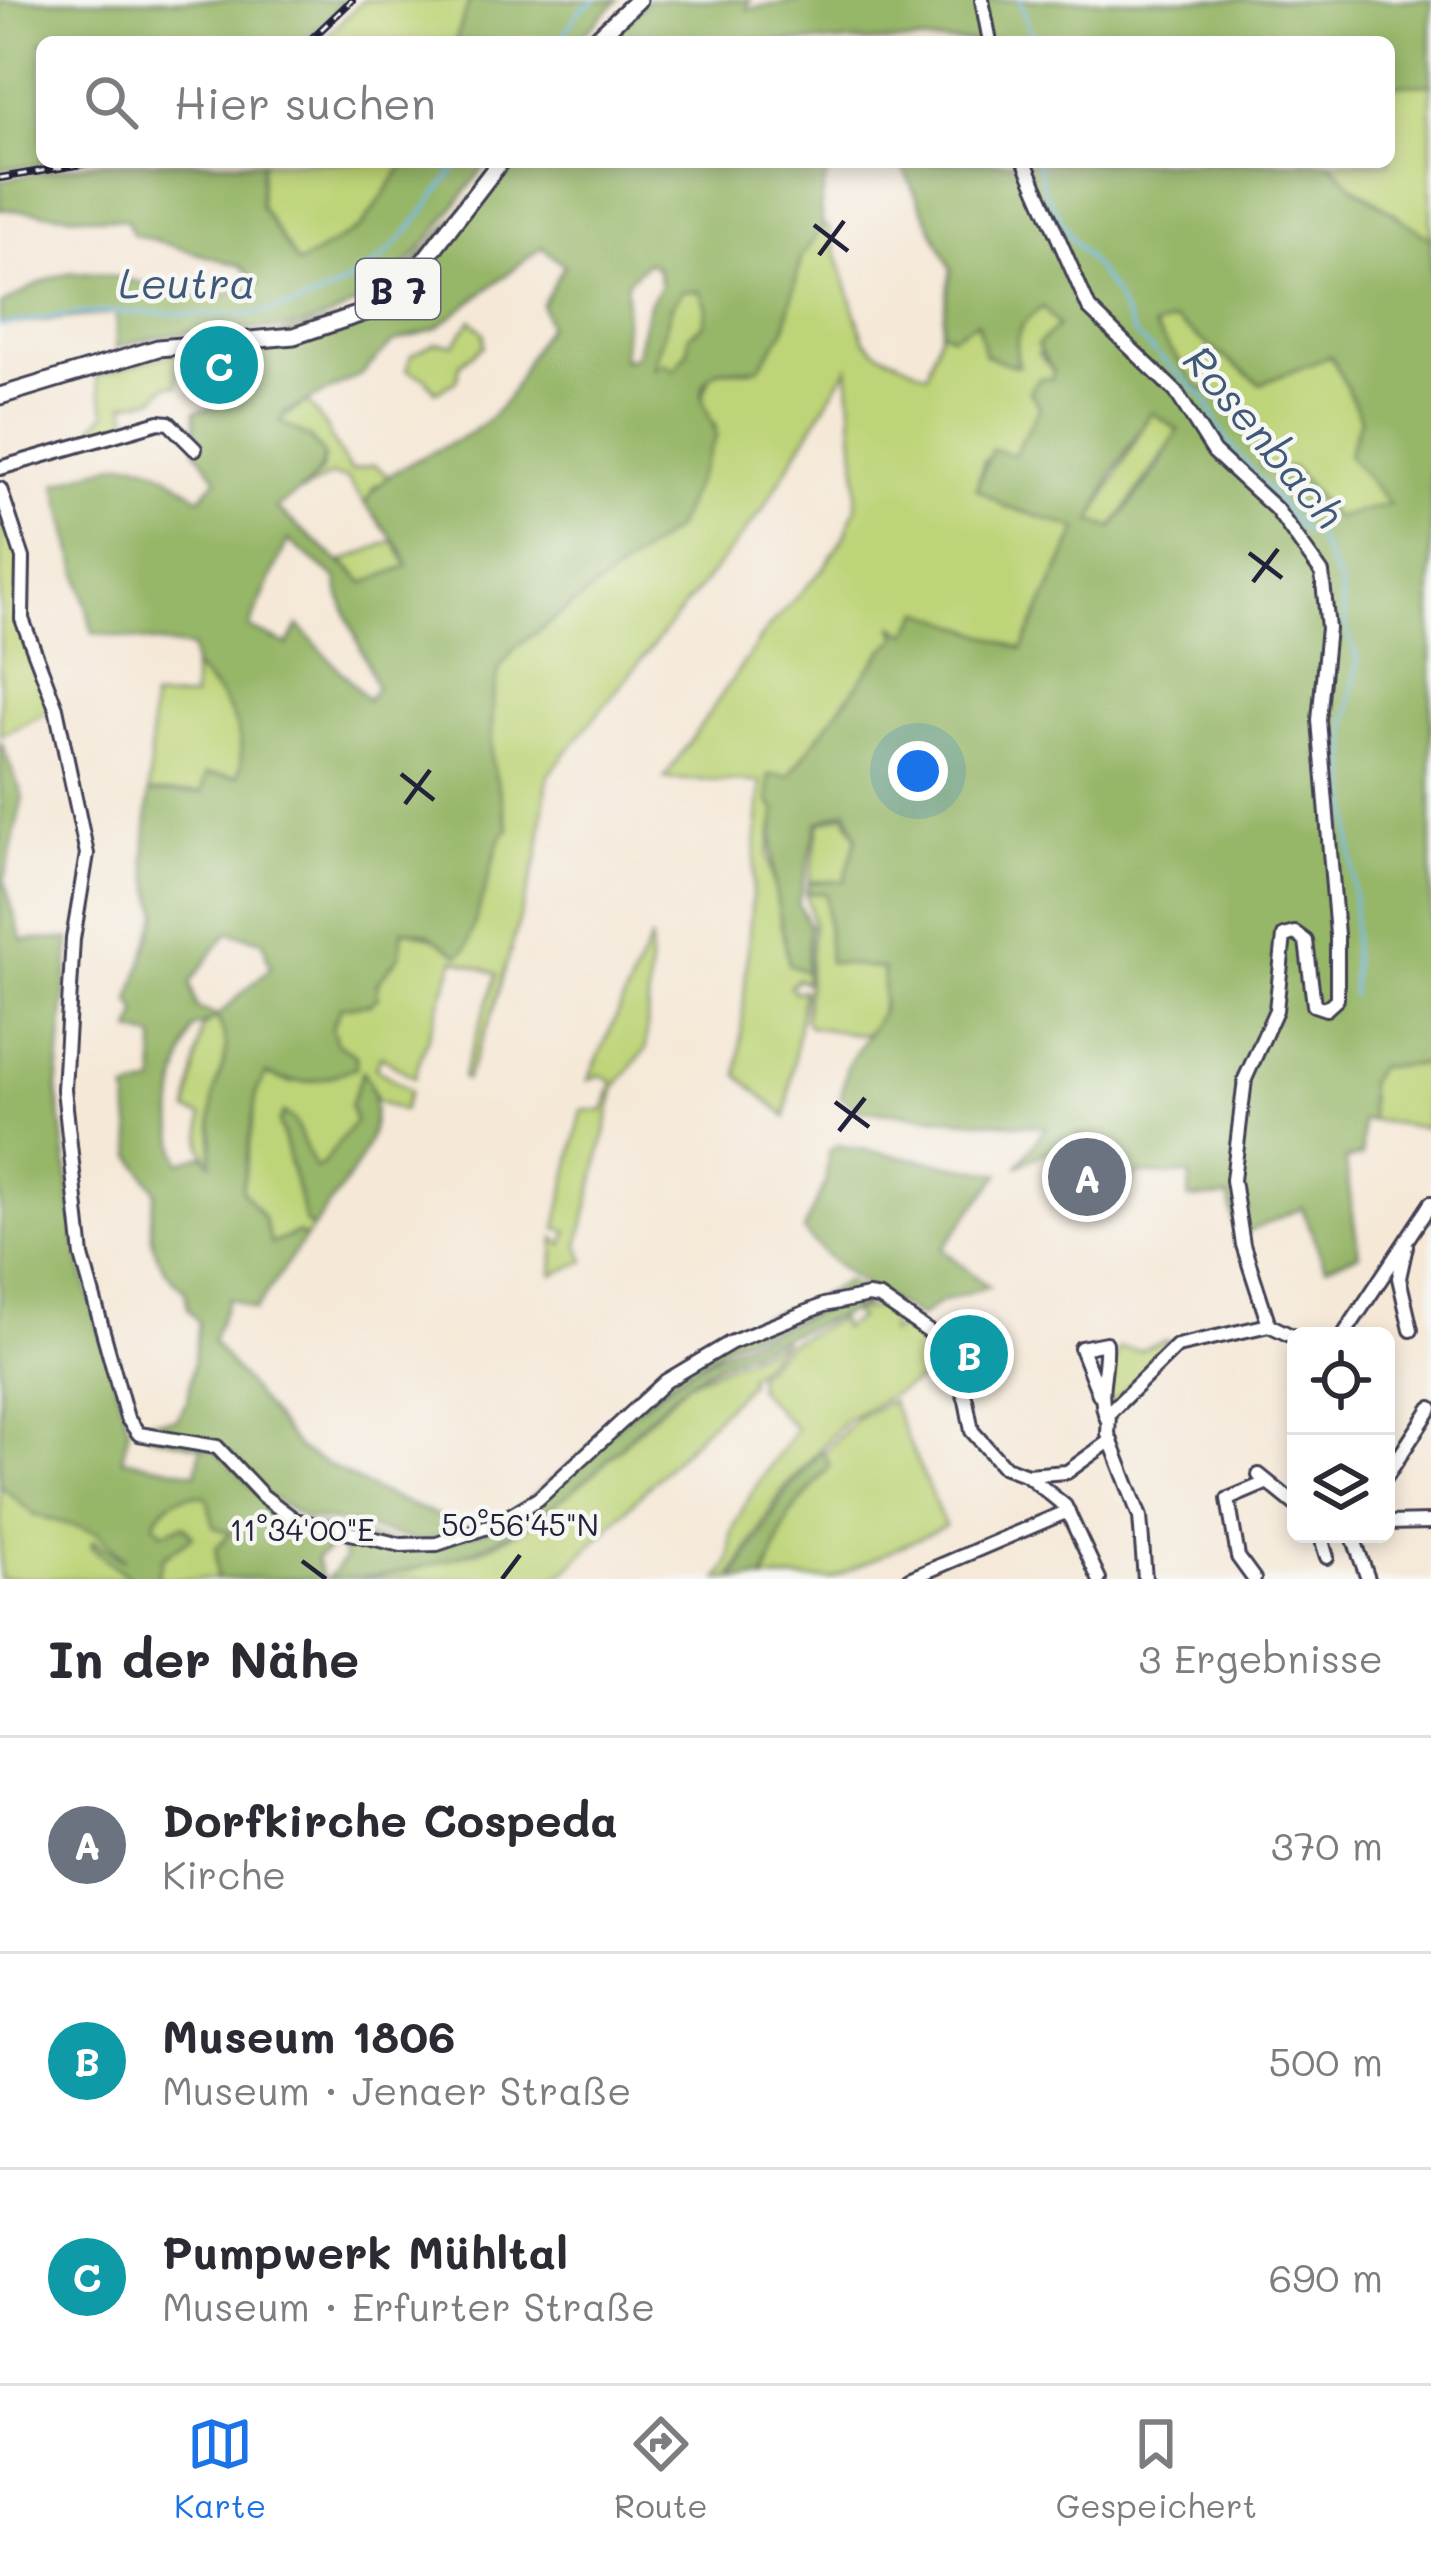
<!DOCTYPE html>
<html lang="de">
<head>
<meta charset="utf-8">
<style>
	body { margin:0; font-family:Mali,sans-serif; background:#f7f7f7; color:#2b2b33 }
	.controls { position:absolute; right:36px; bottom:36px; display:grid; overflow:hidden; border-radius:18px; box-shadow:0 6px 18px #0003 }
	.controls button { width:108px; height:108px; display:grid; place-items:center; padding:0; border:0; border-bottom:3px solid #e1e1e2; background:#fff; color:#2b2b33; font:60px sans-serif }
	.you { position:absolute; left:918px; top:771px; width:42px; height:42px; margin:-30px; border:9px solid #fff; border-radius:50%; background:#1a73e8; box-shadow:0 0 0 18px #1a73e833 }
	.badge { display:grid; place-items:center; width:78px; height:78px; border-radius:50%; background:#1a73e8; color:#fff; font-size:39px; font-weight:700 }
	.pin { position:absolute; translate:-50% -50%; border:6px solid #fff; box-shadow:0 3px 12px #0006 }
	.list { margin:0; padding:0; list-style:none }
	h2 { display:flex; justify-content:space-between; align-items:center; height:156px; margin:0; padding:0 48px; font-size:51px }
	h2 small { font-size:39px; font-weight:400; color:#7c7c81 }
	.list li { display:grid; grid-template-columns:78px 1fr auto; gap:36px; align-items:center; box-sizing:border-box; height:216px; padding:0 48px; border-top:3px solid #e1e1e2 }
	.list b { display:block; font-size:45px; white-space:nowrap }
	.list p { margin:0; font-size:39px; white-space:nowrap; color:#7c7c81 }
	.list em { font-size:39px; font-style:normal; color:#7c7c81 }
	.icon { flex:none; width:66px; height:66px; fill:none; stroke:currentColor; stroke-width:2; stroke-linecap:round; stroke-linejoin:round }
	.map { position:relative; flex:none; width:1431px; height:1579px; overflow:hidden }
	.search { position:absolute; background:#fff; box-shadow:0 6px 18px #0003; left:36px; right:36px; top:36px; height:132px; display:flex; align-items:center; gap:30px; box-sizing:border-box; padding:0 42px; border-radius:18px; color:#7c7c81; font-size:45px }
	.sheet { height:804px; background:#fff }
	nav { display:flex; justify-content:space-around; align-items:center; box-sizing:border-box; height:168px; border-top:3px solid #e1e1e2; background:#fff; font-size:33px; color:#7c7c81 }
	nav a { display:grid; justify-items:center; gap:6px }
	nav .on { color:#1a73e8 }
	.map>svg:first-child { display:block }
	.green { fill:#bed478; stroke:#707b5a; stroke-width:3 }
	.forest { fill:#96b668; stroke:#5c6c52; stroke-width:3; fill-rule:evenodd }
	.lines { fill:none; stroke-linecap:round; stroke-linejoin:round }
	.stream { stroke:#76beee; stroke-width:3 }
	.minor-casing { stroke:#424052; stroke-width:18 }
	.major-casing { stroke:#424052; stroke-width:21 }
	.minor { stroke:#fff; stroke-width:12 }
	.major { stroke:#fff; stroke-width:15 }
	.rail-casing { stroke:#22223b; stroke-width:8 }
	.rail { stroke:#f6f6f2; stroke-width:3; stroke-dasharray:9; stroke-linecap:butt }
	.ticks { fill:none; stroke:#22223b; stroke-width:4.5 }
	.labels { text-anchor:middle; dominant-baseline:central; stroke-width:9; stroke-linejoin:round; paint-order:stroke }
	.shield { fill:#f6f6f2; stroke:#626272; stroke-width:3 }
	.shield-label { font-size:36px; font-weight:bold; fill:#22223b }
	.water-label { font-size:42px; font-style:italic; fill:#3f597a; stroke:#f6f6f2 }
	.ticks-label { font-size:30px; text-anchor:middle; fill:#22223b; stroke:#f6f6f2; stroke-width:9; stroke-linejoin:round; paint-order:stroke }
</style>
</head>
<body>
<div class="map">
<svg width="1431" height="1579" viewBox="0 0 1431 1579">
	<rect width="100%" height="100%" fill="#f6f6f2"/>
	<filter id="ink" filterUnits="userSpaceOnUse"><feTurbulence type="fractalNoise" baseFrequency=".00833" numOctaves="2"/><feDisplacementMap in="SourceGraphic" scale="24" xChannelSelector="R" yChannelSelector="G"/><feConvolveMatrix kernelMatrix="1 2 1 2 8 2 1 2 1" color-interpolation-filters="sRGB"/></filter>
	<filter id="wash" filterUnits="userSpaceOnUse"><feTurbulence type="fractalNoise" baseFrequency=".004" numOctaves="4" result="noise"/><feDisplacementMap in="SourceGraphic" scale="48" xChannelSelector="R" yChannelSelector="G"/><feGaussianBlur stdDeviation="2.7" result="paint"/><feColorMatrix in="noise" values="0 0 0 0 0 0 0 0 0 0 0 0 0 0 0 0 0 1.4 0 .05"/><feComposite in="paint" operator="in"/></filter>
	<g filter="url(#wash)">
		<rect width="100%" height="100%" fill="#f5e8d7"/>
		<path class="green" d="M363 0H470L455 42H321Z
			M1431 84V239L1353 186 1329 162H1389V85Z
			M262 162H406L361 227 298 265 260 205Z
			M823 226 828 227 864 339 875 350 927 374 941 330 953 336 971 320 977 322 985 355 1019 364C1010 334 1019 323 1043 307L1058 326 1038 354 1054 371 1052 379 1030 392 1040 407 1014 455 984 460 977 486 1004 506 1078 528 1022 650 921 612 907 634 894 629 898 638 789 777 770 775 776 810 768 855 789 964 806 972 805 983 798 979 790 986 795 992 804 990 786 1117 738 1075 761 782 664 779 767 629 824 568 846 533 856 507 857 480 848 367 762 511 548 775 538 856 492 1014 466 1080 462 1078 497 974 455 959 414 1078 381 1056 375 1068 410 1091 403 1111 377 1101 369 1081 350 1106 355 1121 334 1155 315 1169 283 1114 279 1122 306 1223 313 1228 305 1238 297 1233 271 1244 264 1219 242 1190 257 1091 266 1074 291 1083 356 1067V1056L336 1043 332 1028 341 1007 369 1004 403 929 467 948 500 839 509 829 491 758 493 699 499 669 515 648 675 528 716 427 700 404 711 375 720 370H752L785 329 801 258Z
			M682 290 701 291 707 307 704 324 689 335 688 351 674 371H653L672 306Z
			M471 320 484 333V346L460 364 457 381 436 392 425 378 407 370 411 355 435 343 454 344Z
			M1175 320 1191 329 1331 355 1361 418 1390 504 1335 518 1293 468 1260 467 1235 401 1198 386 1153 326Z
			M178 352 177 386 167 385 155 398 125 404 130 427 97 434 94 426 106 413 96 376Z
			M307 402C328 423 333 447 351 470L374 465 393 479 374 486 365 504 347 479 331 475 301 493 322 471 324 455 310 438 279 421Z
			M1152 411 1179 431 1112 528 1091 521Z
			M0 493 23 558 22 619 56 708 0 736Z
			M394 540 407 566 365 583 343 561Z
			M193 668C225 696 250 731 238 776L203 793 149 792 152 699 193 698Z
			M844 814 857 837 844 882H809L820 823Z
			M806 893H826L829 962 883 968C883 994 887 1018 864 1035L810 1027 805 1020 813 924Z
			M651 938 646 1049 616 1086 579 1245 585 1261 553 1275 555 1238 563 1245 568 1231 556 1228 582 1110 604 1111 613 1082 600 1075 588 1080Z
			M216 1016C239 1060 217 1061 214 1098 212 1120 214 1142 211 1165L202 1147V1116L188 1111 202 1028Z
			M1431 1064 1426 1128 1371 1120 1368 1083 1377 1067Z
			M1082 1135 1094 1141 1110 1206 1075 1197 1068 1146Z
			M882 1306 892 1310 890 1333 901 1329 896 1312 939 1344 947 1365 846 1420 782 1491 730 1579H719C740 1551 724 1548 734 1527 750 1490 774 1461 796 1429L758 1390 756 1374 787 1344 839 1319 842 1328 859 1318 851 1313Z
			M785 1340 748 1377 749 1383 566 1571 550 1579H354L480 1551 525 1528 595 1472 687 1383Z
			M1167 1340 1168 1348 1109 1405 1104 1390 1119 1348 1140 1350Z
			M891 1401 945 1526 831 1579H764L789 1516 830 1466 823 1454 856 1418Z
			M0 1430 163 1545 172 1531 161 1532 154 1524C163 1502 184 1490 207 1497L230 1533 224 1579H0Z"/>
		<path class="forest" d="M0 0H347L304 42H42V162H62L0 169Z
			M470 0H618L576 42H455Z
			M648 0H750L747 9 804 0H1431V84L1389 85V42H603Z
			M100 162H262L260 206 298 264 361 227 406 162H488C429 239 378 324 271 329 215 332 170 329 116 348V313L0 325V305C23 294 49 273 77 273 137 272 194 313 259 284L241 266 132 234 127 220 0 209V180Z
			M506 162H829L820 209 823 226 801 258 785 329 759 368 720 370C686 388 710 411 717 435L675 529 515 648 499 669 493 699 491 758 509 829 500 839 467 948 459 955 428 934 403 929 400 955 377 983 378 997 370 1004 341 1007 332 1028 337 1043 356 1056V1067C321 1081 304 1088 266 1074L257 1091 242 1190 264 1219 271 1244 297 1233 305 1238 255 1310 229 1298 212 1341 299 1449 374 1490 473 1530 417 1541 353 1524 304 1518 265 1494 230 1453 148 1435 151 1421 177 1419 188 1399 199 1322 188 1309 185 1291C153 1264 144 1233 156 1192L133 1156 127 1092 155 1084V1038L132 1031 138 1013 130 1001 158 913 145 860 149 792 202 793 205 774 238 776C250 731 225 696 193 668L192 648 93 633 56 484C134 457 132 449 200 498L217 478 195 449V411L242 402 234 344 366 315ZM542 247 564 266 542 305 548 326C514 370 522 398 473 431 438 454 383 466 365 504L403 551 407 566 365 583 276 508C297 492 319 484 324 455L310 438 280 422 285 413 362 374 393 342 437 328ZM648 262 657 268 661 285 649 303 636 356 623 360 627 282ZM683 291H700L707 307 704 324 689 335 688 351 674 370 665 363 653 369 672 306ZM288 540 337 579C338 605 367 656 376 688L368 700 298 625 288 645 249 628ZM228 932 263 941 270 968 217 1016 197 1008 190 983ZM217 1017C235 1054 222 1059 214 1093 209 1114 215 1140 211 1163L204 1155 180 1162C165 1115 177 1075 192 1029Z
			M900 162H1329L1353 186 1431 239V1064L1378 1067 1368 1083 1371 1120 1362 1121V1156L1345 1160 1359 1254 1325 1267 1302 1208 1236 1237 1229 1197 1189 1199 1190 1175 1137 1174 1120 1206H1110L1094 1141 1082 1135C1061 1149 1040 1152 1017 1167L1046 1127 857 1110 841 1097 847 1066 883 1009V969L829 962 826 893H806L809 882 844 881 857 838 847 810 818 822 798 904 809 925 806 972 789 964C778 911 767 864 776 811L769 801V775L789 776 883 650 898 638 895 627 907 634 922 611 1022 649 1078 529 1004 506 976 488 992 449 1014 455 1040 407 1029 391 1039 378 1052 379 1053 371 1037 345 1058 326 1043 307C1014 326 1016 337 1017 367L985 355 977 322 952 336 941 330 951 269ZM1175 320 1260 384 1331 356 1361 417 1348 455 1389 504 1335 518 1293 468 1261 467 1265 440 1235 401 1198 386 1154 327ZM1151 412 1178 430 1158 468 1112 528 1092 521 1112 474Z
			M0 740 23 797 4 881 22 940 70 939 57 1089 78 1257 129 1429 122 1459 196 1473 201 1446 211 1447 287 1520 420 1548 496 1527 667 1384 731 1347 840 1303 868 1304C817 1326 726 1353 684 1385 651 1412 623 1446 592 1474 516 1542 428 1579 327 1579L345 1559 337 1544 316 1559 323 1579H217L216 1548 230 1533 214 1527 207 1497C184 1490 163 1502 154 1523L162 1532 184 1525 193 1536 163 1558 156 1579H131L91 1547 93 1541 125 1560 97 1532 34 1515 0 1485Z
			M363 1071C399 1127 344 1182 313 1228L306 1223 279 1121 284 1113 294 1120 315 1168 321 1166 355 1121 350 1106Z
			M837 1145 1000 1174 942 1249 989 1287 941 1302 920 1317C876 1292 834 1271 803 1230L825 1184 829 1151Z
			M845 1281 864 1291 729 1342 614 1426 611 1418C651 1378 689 1347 741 1325 775 1310 817 1305 845 1281Z
			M822 1450 830 1466 789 1516 764 1579H734L785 1493Z"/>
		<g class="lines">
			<path class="stream" d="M1020 0 1034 42
				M559 42 580 10 595 0
				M1038 162 1043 188 1070 236 1112 290 1135 335 1204 397 1225 438 1302 531 1314 532 1340 584 1346 628 1358 660 1346 727 1354 900 1352 995
				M0 325C30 321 61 314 91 313 202 307 272 340 372 266 407 241 433 195 461 162
				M1321 1317 1323 1336"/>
		</g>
	</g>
	<g filter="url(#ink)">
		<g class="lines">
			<defs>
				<path id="minor" d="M982 0 990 42
					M1025 162 1089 308 1176 392 1214 452 1276 509 1322 573 1328 628 1319 720 1337 935V999L1326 1009 1314 1005 1306 941 1295 933 1284 936 1276 1010 1245 1079 1233 1180 1243 1245 1269 1325
					M0 468 159 422 169 423 195 449
					M0 489 23 558 22 619 56 708 87 854 73 939 64 1089 82 1256 127 1418 139 1434 217 1447 263 1496 295 1520 401 1545 437 1544 496 1524 538 1499 666 1381 730 1343 824 1305 868 1296 880 1298 941 1340 966 1400 972 1431 1003 1466 1027 1475 1067 1472 1111 1440
					M1406 1246 1399 1278 1411 1330
					M1269 1325 1296 1338
					M1343 1336 1431 1203
					M1099 1394 1081 1348 1106 1343C1108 1371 1096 1393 1107 1419
					M1027 1475 1065 1506 1099 1579
					M1259 1475 1296 1505
					M1386 1477 1431 1408
					M1386 1523 1431 1522
					M1326 1534 1322 1541 1327 1557
					M1352 1534 1368 1579
					M909 1579 1068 1511
					M1145 1579 1140 1517 1108 1434 1109 1413 1177 1346 1269 1325
					M1254 1579 1238 1557 1228 1499 1268 1482"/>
				<path id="major" d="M593 42 638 0
					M0 396 158 348 294 336 366 312 417 270 500 162"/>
			</defs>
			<use href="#minor" class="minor-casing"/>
			<use href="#major" class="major-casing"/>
			<use href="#minor" class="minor"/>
			<use href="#major" class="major"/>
			<defs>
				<path id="rail" d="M308 42 352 0
					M0 178 94 162"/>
			</defs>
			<use href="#rail" class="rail-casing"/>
			<use href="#rail" class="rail"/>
		</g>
	</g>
	<path class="ticks" d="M814 225 848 251M819 255 844 221M1249 553 1282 578M1253 582 1278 549M401 774 434 800M405 804 430 770M835 1102 869 1127M839 1131 865 1098M302 1561 326 1579M502 1579 520 1555"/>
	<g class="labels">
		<rect class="shield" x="356" y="259" width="84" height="60" rx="9"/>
		<g class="shield-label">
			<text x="398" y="289">B 7</text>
		</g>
		<g class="water-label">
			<text x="187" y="282">Leutra</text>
			<text transform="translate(1265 436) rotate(50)">Rosenbach</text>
		</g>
	</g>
	<g class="ticks-label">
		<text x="520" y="1536">50°56'45"N</text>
		<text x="302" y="1541">11°34'00"E</text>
	</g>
</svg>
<div class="controls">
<button><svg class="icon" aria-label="locate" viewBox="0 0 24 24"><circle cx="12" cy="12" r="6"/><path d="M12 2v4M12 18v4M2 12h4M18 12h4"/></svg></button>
<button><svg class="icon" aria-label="layers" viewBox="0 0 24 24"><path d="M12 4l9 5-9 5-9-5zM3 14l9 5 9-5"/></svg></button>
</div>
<div class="you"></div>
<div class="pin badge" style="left:1087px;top:1177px;background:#6b7280">A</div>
<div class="pin badge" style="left:969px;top:1354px;background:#0f9aa8">B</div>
<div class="pin badge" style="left:219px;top:365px;background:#0f9aa8">C</div>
<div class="search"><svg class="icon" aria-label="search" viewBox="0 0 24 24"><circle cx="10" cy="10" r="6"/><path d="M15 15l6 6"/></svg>Hier suchen</div>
</div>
<section class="sheet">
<h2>In der Nähe<small>3 Ergebnisse</small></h2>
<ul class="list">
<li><span class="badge" style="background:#6b7280">A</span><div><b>Dorfkirche Cospeda</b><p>Kirche</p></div><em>370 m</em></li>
<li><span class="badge" style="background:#0f9aa8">B</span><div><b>Museum 1806</b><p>Museum · Jenaer Straße</p></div><em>500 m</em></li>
<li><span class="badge" style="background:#0f9aa8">C</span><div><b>Pumpwerk Mühltal</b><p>Museum · Erfurter Straße</p></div><em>690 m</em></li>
</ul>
</section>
<nav>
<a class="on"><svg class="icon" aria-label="map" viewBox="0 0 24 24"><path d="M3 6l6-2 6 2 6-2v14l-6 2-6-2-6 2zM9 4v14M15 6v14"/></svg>Karte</a>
<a><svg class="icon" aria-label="directions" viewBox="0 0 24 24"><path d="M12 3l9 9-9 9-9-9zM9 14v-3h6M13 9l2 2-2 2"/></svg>Route</a>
<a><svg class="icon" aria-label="saved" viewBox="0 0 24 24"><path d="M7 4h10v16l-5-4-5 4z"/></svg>Gespeichert</a>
</nav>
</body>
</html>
